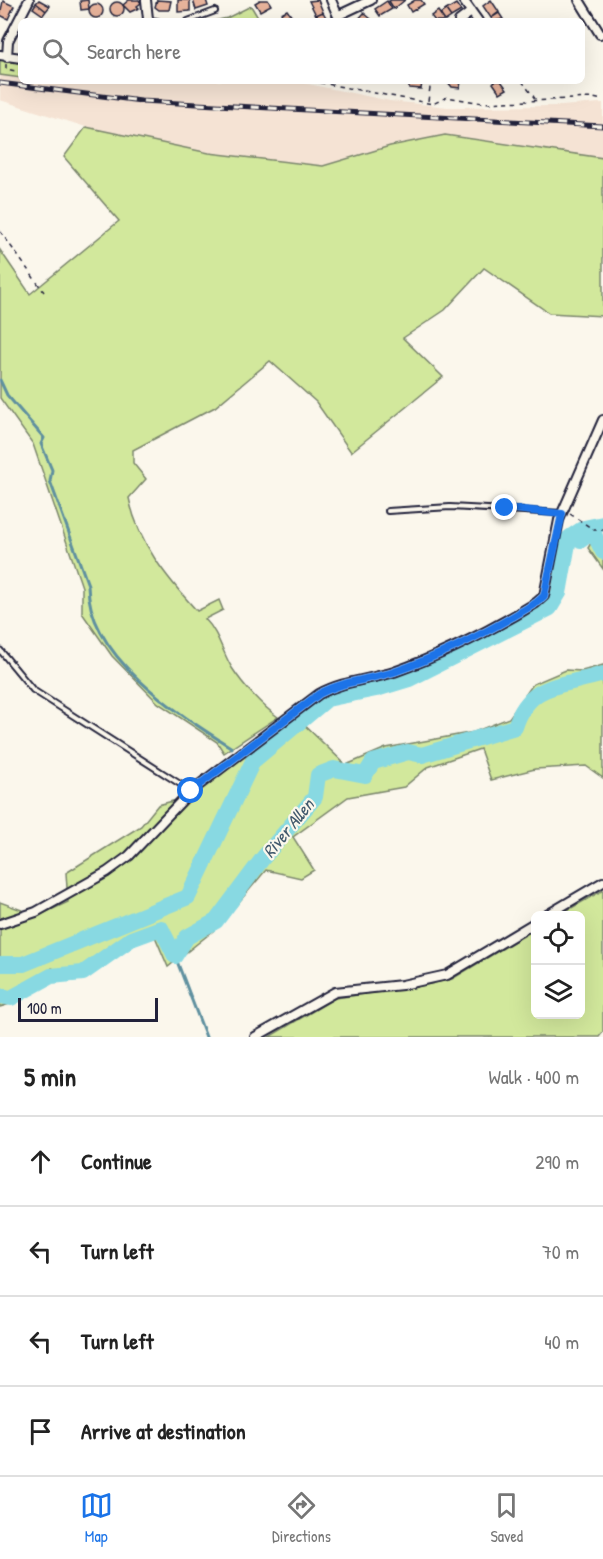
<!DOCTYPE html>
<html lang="en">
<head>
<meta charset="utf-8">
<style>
	body { margin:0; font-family:"Patrick Hand",sans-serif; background:#f2f2f2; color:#222 }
	.controls { position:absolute; right:18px; bottom:18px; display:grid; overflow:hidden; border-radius:9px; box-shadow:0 6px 24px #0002 }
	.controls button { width:54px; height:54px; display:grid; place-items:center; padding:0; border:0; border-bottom:2px solid #e0e0e0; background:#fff; color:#222; font:30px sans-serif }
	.scale { position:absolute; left:18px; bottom:15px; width:140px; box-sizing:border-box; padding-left:6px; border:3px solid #22223b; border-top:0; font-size:16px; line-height:21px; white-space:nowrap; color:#22223b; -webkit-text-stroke:4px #fbf7ec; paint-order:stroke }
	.stop { position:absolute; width:18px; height:18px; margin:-14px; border:4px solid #1a73e8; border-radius:50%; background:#fff }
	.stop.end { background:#1a73e8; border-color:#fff; box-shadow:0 2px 6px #0008 }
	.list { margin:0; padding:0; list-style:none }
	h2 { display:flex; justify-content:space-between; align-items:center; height:78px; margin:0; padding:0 24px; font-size:26px }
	h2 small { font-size:20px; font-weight:400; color:#767676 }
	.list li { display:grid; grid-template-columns:39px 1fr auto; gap:18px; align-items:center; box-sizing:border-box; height:90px; padding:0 24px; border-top:2px solid #e0e0e0 }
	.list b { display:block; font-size:22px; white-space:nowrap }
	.list em { font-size:20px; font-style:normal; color:#767676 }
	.icon { flex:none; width:33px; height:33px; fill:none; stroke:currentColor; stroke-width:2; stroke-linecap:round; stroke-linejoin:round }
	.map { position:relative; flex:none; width:603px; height:1037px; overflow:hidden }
	.search { position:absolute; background:#fff; box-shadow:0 6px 24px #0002; left:18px; right:18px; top:18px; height:66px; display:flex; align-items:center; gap:15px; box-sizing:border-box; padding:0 21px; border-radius:9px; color:#767676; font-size:22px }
	.sheet { height:438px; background:#fff }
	nav { display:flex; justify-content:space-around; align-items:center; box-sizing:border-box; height:84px; border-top:2px solid #e0e0e0; background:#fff; font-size:16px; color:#767676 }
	nav a { display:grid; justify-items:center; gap:3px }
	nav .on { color:#1a73e8 }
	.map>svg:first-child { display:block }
	.built { fill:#f5e3d4 }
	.green { fill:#d2e89c; stroke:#7a856c; stroke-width:1.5 }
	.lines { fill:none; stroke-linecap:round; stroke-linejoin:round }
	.stream { stroke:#5f909f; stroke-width:3 }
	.river { stroke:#88d9e2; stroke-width:16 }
	.building { fill:#e7b39b; stroke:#22223b; stroke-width:1.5 }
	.service-casing { stroke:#22223b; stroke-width:8 }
	.minor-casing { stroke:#22223b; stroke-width:12 }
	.path { stroke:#22223b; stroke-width:1.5; stroke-dasharray:4.5 4.5; stroke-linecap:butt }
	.service { stroke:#fbf7ec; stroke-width:4 }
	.minor { stroke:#fbf7ec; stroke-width:8 }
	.rail-casing { stroke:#22223b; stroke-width:5 }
	.rail { stroke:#fbf7ec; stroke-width:3; stroke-dasharray:9; stroke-linecap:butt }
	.route { stroke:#1a73e8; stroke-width:8 }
	.labels { text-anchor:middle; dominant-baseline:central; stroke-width:4.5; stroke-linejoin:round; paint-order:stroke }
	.water-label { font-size:18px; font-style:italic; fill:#41596d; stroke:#fbf7ec }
</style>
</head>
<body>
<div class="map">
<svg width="603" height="1037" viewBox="0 0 603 1037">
	<rect width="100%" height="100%" fill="#fbf7ec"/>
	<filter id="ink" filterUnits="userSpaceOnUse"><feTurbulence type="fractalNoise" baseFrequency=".0167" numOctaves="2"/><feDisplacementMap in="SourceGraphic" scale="12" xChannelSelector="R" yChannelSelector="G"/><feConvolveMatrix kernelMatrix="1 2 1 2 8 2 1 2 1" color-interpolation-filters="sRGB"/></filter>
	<g filter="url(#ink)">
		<path class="built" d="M0 75 21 78V81H294L390 101 448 107 561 106 600 103H603V158L445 135 390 146 323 166 209 153 86 127 0 100Z"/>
		<path class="green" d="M251 6 260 21H214L227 18Z
			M0 60 21 63V78L0 75Z
			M86 127 209 153 323 166 390 146 445 135 603 158V316L549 313 484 268 445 310 403 338 443 377 351 452 316 402 270 361 215 407 133 450V463L146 479 129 498C138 543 167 578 197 611L219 600 223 610 205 619C219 633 222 652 232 668 243 685 262 706 278 717L224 753 217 742 158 703 112 656 82 613V587L33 444 0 398V250L30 294 119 221 64 157Z
			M595 536 603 537V569L588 548Z
			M603 665V778L586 766 535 769 491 780 480 749 428 767 404 787 348 797 293 837 314 870 301 878 266 870 218 927 168 967 151 927 83 978 52 968 20 1001 0 1007V902L38 916 68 902 66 873 141 826 158 805 195 795 295 716 346 765 386 748 474 732 509 718 533 684 566 670 582 671Z
			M603 890V1032L599 1037H269L335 998 411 988 452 979 535 929 536 1014H580V915H559Z"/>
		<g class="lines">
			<path class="stream" d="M0 380 7 395 44 438 41 444 52 470 50 481 88 585C88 657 177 713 232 748
				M247 758 253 761
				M175 956 206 1037"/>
			<path class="river" d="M578 537 581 540 589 534 595 536 603 552
				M0 964H23L188 897 253 761 327 699 376 689 409 679 550 608 559 593 569 538 584 528 603 524
				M0 996 11 998 51 976 83 973 131 939 161 928 175 956 187 937 216 921 263 858 315 797 318 775 334 769 365 775 373 762 408 752 422 755 515 727C530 680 564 687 603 674"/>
		</g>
		<path class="building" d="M39 0 50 6 46 11 36 3Z
			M88 0 89 9 81 10 80 1Z
			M129 0H139L141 3 137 6 139 8 130 12 123 5Z
			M157 0 171 1 169 10H159L155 7Z
			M178 0H190V11L178 12Z
			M193 0H206L208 6 196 10Z
			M260 0H268L271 5 260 11 255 3Z
			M318 0 323 12 316 15 309 1Z
			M405 0 394 9 389 1 391 0Z
			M415 0H421L424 4 411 12 407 5Z
			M491 0 499 12 491 18 483 6Z
			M3 1 14 6 8 19 0 15Z
			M387 1 392 9 380 16 375 9Z
			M110 9a7 7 0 1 1 14 0a7 7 0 1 1-14 0Z
			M36 3 46 11 43 15 33 8Z
			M456 4 461 11 451 17 446 10Z
			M89 11a7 7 0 1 1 14 0a7 7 0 1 1-14 0Z
			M287 10 292 17 285 21 281 13Z
			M446 10 451 17 445 21 440 14Z
			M438 11 440 14 445 21H435L431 16Z
			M323 12 328 21H318L316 15Z
			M364 13 371 19 369 21H357Z
			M499 13 503 19 494 21 491 18Z
			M409 81 422 82 421 89 409 88Z
			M447 81H461L460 88 452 87Z
			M495 81H501L507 89 500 93 493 83Z"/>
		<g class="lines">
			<defs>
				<path id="service" d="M148 20 157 21
					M188 21 215 11
					M388 511 450 507 561 513
					M0 650 33 690 191 791"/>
				<path id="minor" d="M146 0 148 19
					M331 0 340 21
					M463 0 478 21
					M579 0 600 34
					M339 15 371 0
					M459 21 471 12
					M0 55 21 58
					M7 57 8 41 29 0
					M547 915 603 882
					M0 924 36 912 107 872 129 856 191 791 319 694C343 681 368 680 394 672 445 654 490 631 536 603L544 596 559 520 603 420
					M255 1037 335 992 402 985 447 975 536 922"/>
			</defs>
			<use href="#service" class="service-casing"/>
			<use href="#minor" class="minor-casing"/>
			<path class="path" d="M6 64V69L21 72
				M311 81 433 104 447 97 483 103 593 98 603 100
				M522 81 536 100
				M428 101 431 81
				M0 231 44 292
				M570 514 594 530H603"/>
			<use href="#service" class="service"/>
			<use href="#minor" class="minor"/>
			<defs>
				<path id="rail" d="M0 83 141 101 603 126"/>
			</defs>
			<use href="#rail" class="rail-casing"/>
			<use href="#rail" class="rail"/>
		</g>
	</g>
	<g class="lines" filter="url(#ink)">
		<path class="route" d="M191 791 319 694C343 681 368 680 394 672 445 654 490 631 536 603L544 596 562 514 505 508"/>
	</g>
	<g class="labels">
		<g class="water-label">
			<text transform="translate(288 828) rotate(-51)">River Allen</text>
		</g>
	</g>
</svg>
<div class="controls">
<button><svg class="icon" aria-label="locate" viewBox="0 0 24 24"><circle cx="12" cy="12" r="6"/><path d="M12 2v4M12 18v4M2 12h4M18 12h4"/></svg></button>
<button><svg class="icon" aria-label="layers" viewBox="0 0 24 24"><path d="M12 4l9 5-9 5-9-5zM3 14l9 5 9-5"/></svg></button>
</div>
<div class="scale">100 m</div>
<div class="stop" style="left:191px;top:791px"></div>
<div class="stop end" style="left:505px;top:508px"></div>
<div class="search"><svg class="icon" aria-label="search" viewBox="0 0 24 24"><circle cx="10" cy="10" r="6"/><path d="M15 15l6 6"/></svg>Search here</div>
</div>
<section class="sheet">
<h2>5 min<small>Walk · 400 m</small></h2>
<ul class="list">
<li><svg class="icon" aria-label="ahead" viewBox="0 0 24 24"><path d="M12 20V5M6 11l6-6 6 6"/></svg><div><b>Continue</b></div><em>290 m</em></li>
<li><svg class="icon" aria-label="left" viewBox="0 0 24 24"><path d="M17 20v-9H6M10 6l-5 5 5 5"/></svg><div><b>Turn left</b></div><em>70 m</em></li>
<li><svg class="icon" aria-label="left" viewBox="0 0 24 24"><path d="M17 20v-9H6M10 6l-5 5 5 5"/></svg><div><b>Turn left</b></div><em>40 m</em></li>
<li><svg class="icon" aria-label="arrive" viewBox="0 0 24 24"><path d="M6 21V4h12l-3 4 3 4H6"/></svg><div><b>Arrive at destination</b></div></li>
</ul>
</section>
<nav>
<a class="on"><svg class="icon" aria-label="map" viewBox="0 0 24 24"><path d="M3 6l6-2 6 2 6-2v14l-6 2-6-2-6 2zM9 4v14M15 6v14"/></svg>Map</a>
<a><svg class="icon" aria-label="directions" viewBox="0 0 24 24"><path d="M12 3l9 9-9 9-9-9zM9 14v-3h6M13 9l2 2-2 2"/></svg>Directions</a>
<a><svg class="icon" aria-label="saved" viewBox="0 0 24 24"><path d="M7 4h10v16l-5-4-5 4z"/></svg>Saved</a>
</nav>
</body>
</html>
